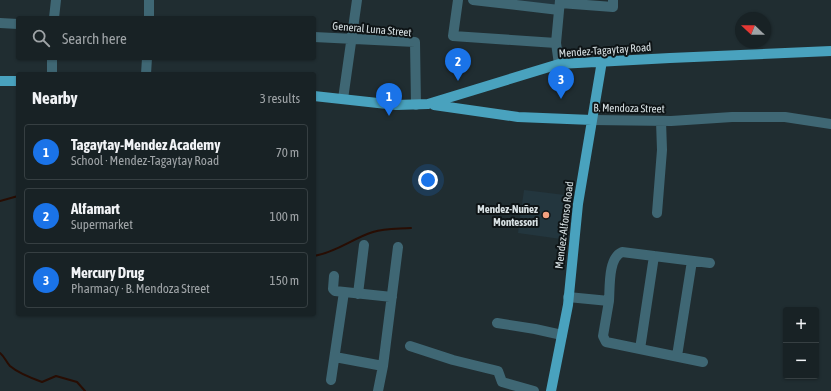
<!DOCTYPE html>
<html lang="en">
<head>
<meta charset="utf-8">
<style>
	body { margin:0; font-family:"Asap Condensed",sans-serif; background:#212a2d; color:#f1f3f6 }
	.controls { position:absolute; right:12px; bottom:12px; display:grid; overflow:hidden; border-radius:4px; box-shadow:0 1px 3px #0004 }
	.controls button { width:36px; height:36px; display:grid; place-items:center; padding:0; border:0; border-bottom:1px solid #363f42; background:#182225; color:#f1f3f6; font:20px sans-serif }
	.compass { position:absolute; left:735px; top:12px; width:36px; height:36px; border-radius:50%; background:#182225; box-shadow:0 1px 3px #0004; rotate:292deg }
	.you { position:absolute; left:428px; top:180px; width:14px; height:14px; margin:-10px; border:3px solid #fff; border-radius:50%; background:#1a73e8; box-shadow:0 0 0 6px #1a73e833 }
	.badge { display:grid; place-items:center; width:26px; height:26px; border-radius:50%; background:#1a73e8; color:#fff; font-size:13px; font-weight:700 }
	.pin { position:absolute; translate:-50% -33px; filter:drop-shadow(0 1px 2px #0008) }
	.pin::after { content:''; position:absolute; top:21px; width:14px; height:12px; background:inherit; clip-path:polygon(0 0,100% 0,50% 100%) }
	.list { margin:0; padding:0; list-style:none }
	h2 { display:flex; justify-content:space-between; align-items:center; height:52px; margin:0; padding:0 16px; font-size:17px }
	h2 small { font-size:13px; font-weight:400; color:#9fa4a7 }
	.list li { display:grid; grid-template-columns:26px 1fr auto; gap:12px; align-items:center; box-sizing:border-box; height:56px; margin:0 8px 8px; padding:0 8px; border:1px solid #363f42; border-radius:4px }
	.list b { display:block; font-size:15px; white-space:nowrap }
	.list p { margin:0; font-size:13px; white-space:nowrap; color:#9fa4a7 }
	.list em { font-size:13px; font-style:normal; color:#9fa4a7 }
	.icon { flex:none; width:22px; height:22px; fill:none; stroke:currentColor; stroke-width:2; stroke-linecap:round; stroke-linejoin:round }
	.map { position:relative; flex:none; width:831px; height:391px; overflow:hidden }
	.search { position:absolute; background:#182225; box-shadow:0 1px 3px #0004; left:16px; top:16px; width:300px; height:44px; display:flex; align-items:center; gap:10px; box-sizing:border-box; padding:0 14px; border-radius:4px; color:#9fa4a7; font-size:15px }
	.panel { position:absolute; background:#182225; box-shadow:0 1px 3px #0004; left:16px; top:72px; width:300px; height:244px; border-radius:4px }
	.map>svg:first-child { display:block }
	.built { fill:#23363e }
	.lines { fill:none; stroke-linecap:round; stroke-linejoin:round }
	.stream { stroke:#280d03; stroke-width:2 }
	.minor { stroke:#3f6774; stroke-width:10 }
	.major { stroke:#49a2be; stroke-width:10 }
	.poi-dot { fill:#f2a07f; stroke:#0e1416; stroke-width:1.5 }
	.labels { text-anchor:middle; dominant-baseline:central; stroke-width:4; stroke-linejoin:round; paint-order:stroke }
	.street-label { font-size:11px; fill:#d7e0e3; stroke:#0e1416 }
	.poi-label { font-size:11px; font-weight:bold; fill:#d7e0e3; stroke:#0e1416; text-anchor:end }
</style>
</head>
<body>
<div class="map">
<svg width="831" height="391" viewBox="0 0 831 391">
	<rect width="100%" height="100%" fill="#202d31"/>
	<path class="built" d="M482 0H555L554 8Z
		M524 190 573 196 568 240 518 233Z"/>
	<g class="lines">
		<path class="stream" d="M0 201 18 196
			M314 256C337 252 351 239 373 232 385 228 398 229 411 228
			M0 353C5 357 6 362 10 366 18 373 31 378 42 382L56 376 77 382 85 391"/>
		<path class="minor" d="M458 0 453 36 556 43
			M473 0 559 10
			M560 3 613 7V0
			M54 18 56 0
			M149 18V0
			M0 23 18 24
			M314 37 415 42 416 105
			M559 64 556 43 560 0
			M52 74V58
			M146 74 147 58
			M343 99 357 0
			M592 120 671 121 732 117H785L831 124
			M657 213 662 150 661 121
			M334 276 333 289 335 291 392 297
			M358 294 364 245
			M568 297 609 301 603 336 606 342 703 362
			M609 301C610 287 608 258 622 252L710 263
			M497 323 535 329 562 335
			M410 346 453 360 498 371 502 382 534 391
			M640 349 654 256
			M677 356 692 261
			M335 357 383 366
			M331 380 344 292
			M378 391 383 366 398 247"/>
		<path class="major" d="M0 81H18
			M314 96 396 105 428 104 559 64 670 58 831 51
			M434 105 518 117 592 120
			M551 391 568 305 578 204 602 61"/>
	</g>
	<circle class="poi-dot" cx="546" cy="215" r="4"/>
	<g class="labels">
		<g class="street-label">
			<text transform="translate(372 29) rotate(5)">General Luna Street</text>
			<text transform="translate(605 50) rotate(-4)">Mendez-Tagaytay Road</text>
			<text transform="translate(629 108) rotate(1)">B. Mendoza Street</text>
			<text transform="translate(564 225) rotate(-83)">Mendez-Alfonso Road</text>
		</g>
		<g class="poi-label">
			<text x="538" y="209">Mendez-Nuñez<tspan x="538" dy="13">Montessori</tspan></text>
		</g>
	</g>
</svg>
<div class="controls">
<button>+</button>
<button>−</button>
</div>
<svg class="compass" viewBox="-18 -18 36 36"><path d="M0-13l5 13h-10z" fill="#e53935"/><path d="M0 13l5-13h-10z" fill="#9fa4a7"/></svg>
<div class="you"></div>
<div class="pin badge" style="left:389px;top:116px">1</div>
<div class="pin badge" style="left:458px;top:81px">2</div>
<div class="pin badge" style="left:561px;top:99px">3</div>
<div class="search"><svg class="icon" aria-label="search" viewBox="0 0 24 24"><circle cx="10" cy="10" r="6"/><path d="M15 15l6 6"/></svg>Search here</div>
<section class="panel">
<h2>Nearby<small>3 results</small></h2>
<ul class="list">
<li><span class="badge">1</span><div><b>Tagaytay-Mendez Academy</b><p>School · Mendez-Tagaytay Road</p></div><em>70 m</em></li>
<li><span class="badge">2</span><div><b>Alfamart</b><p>Supermarket</p></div><em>100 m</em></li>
<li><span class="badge">3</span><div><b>Mercury Drug</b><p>Pharmacy · B. Mendoza Street</p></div><em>150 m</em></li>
</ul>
</section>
</div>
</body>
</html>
